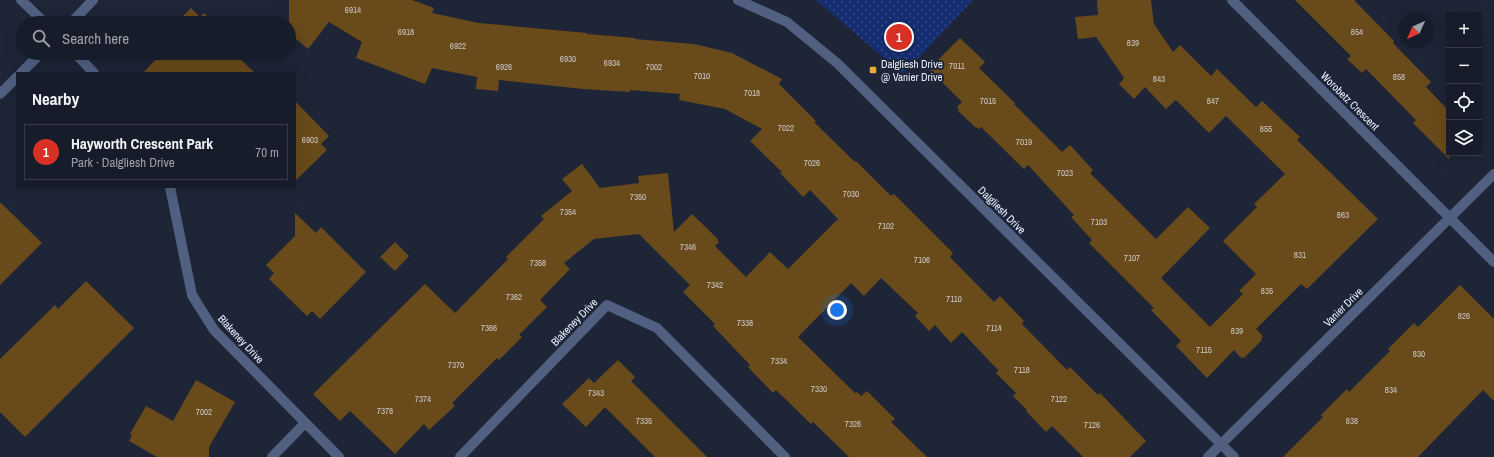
<!DOCTYPE html>
<html lang="en">
<head>
<meta charset="utf-8">
<style>
	body { margin:0; font-family:"Archivo Narrow",sans-serif; background:#1f2531; color:#f1f3f6 }
	.controls { position:absolute; right:12px; top:12px; display:grid; overflow:hidden; border-radius:0px; box-shadow:0 4px 16px #0002 }
	.controls button { width:36px; height:36px; display:grid; place-items:center; padding:0; border:0; border-bottom:1px solid #353a46; background:#161c29; color:#f1f3f6; font:20px sans-serif }
	.compass { position:absolute; left:1398px; top:12px; width:36px; height:36px; border-radius:50%; background:#161c29; box-shadow:0 4px 16px #0002; rotate:225deg }
	.you { position:absolute; left:837px; top:310px; width:14px; height:14px; margin:-10px; border:3px solid #fff; border-radius:50%; background:#1a73e8; box-shadow:0 0 0 6px #1a73e833 }
	.badge { display:grid; place-items:center; width:26px; height:26px; border-radius:50%; background:#d93025; color:#fff; font-size:13px; font-weight:700 }
	.pin { position:absolute; translate:-50% -50%; border:2px solid #fff; box-shadow:0 1px 4px #0006 }
	.list { margin:0; padding:0; list-style:none }
	h2 { display:flex; justify-content:space-between; align-items:center; height:52px; margin:0; padding:0 16px; font-size:17px }
	h2 small { font-size:13px; font-weight:400; color:#9ea1a8 }
	.list li { display:grid; grid-template-columns:26px 1fr auto; gap:12px; align-items:center; box-sizing:border-box; height:56px; margin:0 8px 8px; padding:0 8px; border:1px solid #353a46; border-radius:0px }
	.list b { display:block; font-size:15px; white-space:nowrap }
	.list p { margin:0; font-size:13px; white-space:nowrap; color:#9ea1a8 }
	.list em { font-size:13px; font-style:normal; color:#9ea1a8 }
	.icon { flex:none; width:22px; height:22px; fill:none; stroke:currentColor; stroke-width:2; stroke-linecap:round; stroke-linejoin:round }
	.map { position:relative; flex:none; width:1494px; height:457px; overflow:hidden }
	.search { position:absolute; background:#161c29; box-shadow:0 4px 16px #0002; left:16px; top:16px; width:280px; height:44px; display:flex; align-items:center; gap:10px; box-sizing:border-box; padding:0 14px; border-radius:22px; color:#9ea1a8; font-size:15px }
	.panel { position:absolute; background:#161c29; box-shadow:0 4px 16px #0002; left:16px; top:72px; width:280px; height:116px; border-radius:0px }
	.map>svg:first-child { display:block }
	.park { fill:url(#park-dots) }
	.building { fill:#694a1b }
	.lines { fill:none; stroke-linecap:round; stroke-linejoin:round }
	.minor { stroke:#516081; stroke-width:10 }
	.poi-dot { fill:#eea83c; stroke:#1d2537; stroke-width:1.5 }
	.labels { text-anchor:middle; dominant-baseline:central; stroke-width:4; stroke-linejoin:round; paint-order:stroke }
	.number-label { font-size:9px; fill:#cac6c4 }
	.poi-label { font-size:11px; fill:#eaf0fd; stroke:#1d2537; text-anchor:start }
	.street-label { font-size:11px; fill:#eaf0fd; stroke:#1d2537 }
</style>
</head>
<body>
<div class="map">
<svg width="1494" height="457" viewBox="0 0 1494 457">
	<defs>
		<pattern id="park-dots" width="8" height="8" patternUnits="userSpaceOnUse"><rect width="8" height="8" fill="#152d71"/><path d="M2 2h.1M6 6h.1" fill="none" stroke="#374c86" stroke-width="1.8" stroke-linecap="round"/></pattern>
	</defs>
	<rect width="100%" height="100%" fill="#1d2537"/>
	<path class="park" d="M816 0H973L903 74Z"/>
	<path class="building" d="M289 0H412L434 8 432 13 479 23 587 33V34L635 38V39L694 44 732 53 782 79 779 84 816 121 814 122 855 162 856 161 891 196 894 194 953 253 950 257 994 302 1000 296 1024 321 1022 324 1067 370 1070 367 1098 395 1100 393 1146 441 1130 457H1083L1052 426 1046 432 1026 411 1027 410 1013 396 1016 393 996 373 998 370 962 332 951 343 935 325 929 331 915 316 918 313 881 278 864 296 851 283 798 337 855 393 857 392 861 396 867 391 895 419 891 422 927 457H849L813 422 811 424 776 390 773 393 748 367 750 365 713 326 715 324 683 292 690 285 639 234 594 239 564 263 570 269 540 300 547 307 519 335 522 337 499 360 497 358 452 403 455 406 429 430 424 424 395 454 350 411 340 421 313 394 425 284 455 313 508 259 506 257 544 219 541 216 572 191 562 179 582 164 600 188 639 183 638 176 668 173 674 232 692 214 718 239 717 240 719 242 715 246 746 277 770 252 788 269 838 219 810 190 803 197 780 173 782 172 750 141 762 129 725 109 679 100 680 94 630 90V92L583 89 499 80 498 91 476 89 477 77 432 68 425 84 356 58 362 42 329 22 308 49 289 33Z
		M1097 0H1151L1154 24 1173 52 1180 45 1211 76 1217 69 1256 107 1262 101 1300 137 1297 140 1378 219 1307 289 1301 284 1256 329 1263 336 1261 339 1262 340 1244 358 1242 357 1241 358 1234 350 1207 378 1176 346 1181 341 1151 310 1154 308 1089 243 1092 240 1071 217 1074 215 1028 165 1024 169 981 127 979 129 976 127H975L958 111 959 110 957 107 962 102 929 69 960 38 985 62 979 68 1015 103 1014 104 1062 152 1070 145 1093 170 1090 173 1156 239 1188 207 1210 228 1161 278 1210 327 1243 294 1239 291 1256 274 1223 241 1257 207 1254 204 1285 174 1226 116 1209 133 1176 100 1166 109 1145 87 1134 99 1119 84 1124 78 1096 37 1078 39 1075 17 1098 15Z
		M1295 0H1354L1394 41 1393 43 1431 82 1426 87 1449 111V159L1413 123 1416 120 1366 69 1362 73 1347 59 1351 56Z
		M191 8 200 17 204 13 214 23H176Z
		M151 53H238L236 55 255 73H143L157 58Z
		M295 101 329 136 321 144 327 150 295 181Z
		M0 202 42 243 0 285Z
		M295 213 316 233 321 227 366 272 320 319 312 311 307 316 269 279 274 273 266 265 295 236Z
		M395 242 409 256 395 271 380 257Z
		M86 281 134 328 25 437 0 412V359L55 305 58 309Z
		M1460 285 1494 319V401L1483 390 1418 457H1283L1323 417 1321 415 1347 389 1349 392 1390 351 1388 349 1414 323 1418 327Z
		M618 360 635 377 631 381 707 457H655L605 407 586 427 562 404 589 378 594 383Z
		M196 380 235 402 209 447V457H157L129 441 132 435 130 434 146 406 173 421Z"/>
	<g class="lines">
		<path class="minor" d="M21 0 45 23
			M738 0 787 22 837 63 1234 457
			M1232 0 1494 262
			M71 23 93 0
			M75 53 94 73
			M21 73 41 53
			M0 94 17 77
			M170 187 192 295 214 330 339 457
			M272 457 305 423
			M460 457 607 305 657 328 785 457
			M1208 457 1494 174"/>
	</g>
	<rect class="poi-dot" x="869" y="66" width="8" height="8" rx="2"/>
	<g class="labels">
		<g class="number-label">
			<text x="353" y="10">6914</text>
			<text x="406" y="32">6918</text>
			<text x="1357" y="32">854</text>
			<text x="1133" y="43">839</text>
			<text x="458" y="46">6922</text>
			<text x="568" y="59">6930</text>
			<text x="612" y="63">6934</text>
			<text x="957" y="66">7011</text>
			<text x="504" y="67">6926</text>
			<text x="654" y="67">7002</text>
			<text x="702" y="76">7010</text>
			<text x="1399" y="77">858</text>
			<text x="1159" y="79">843</text>
			<text x="752" y="93">7018</text>
			<text x="988" y="101">7015</text>
			<text x="1213" y="101">847</text>
			<text x="786" y="128">7022</text>
			<text x="1266" y="129">855</text>
			<text x="310" y="140">6903</text>
			<text x="1024" y="142">7019</text>
			<text x="812" y="163">7026</text>
			<text x="1065" y="173">7023</text>
			<text x="851" y="194">7030</text>
			<text x="638" y="197">7350</text>
			<text x="568" y="212">7354</text>
			<text x="1343" y="215">863</text>
			<text x="1099" y="222">7103</text>
			<text x="886" y="226">7102</text>
			<text x="688" y="247">7346</text>
			<text x="1300" y="255">831</text>
			<text x="1132" y="258">7107</text>
			<text x="922" y="260">7106</text>
			<text x="538" y="263">7358</text>
			<text x="715" y="285">7342</text>
			<text x="1267" y="291">835</text>
			<text x="514" y="297">7362</text>
			<text x="954" y="299">7110</text>
			<text x="1464" y="316">826</text>
			<text x="745" y="323">7338</text>
			<text x="489" y="328">7366</text>
			<text x="994" y="328">7114</text>
			<text x="1237" y="331">839</text>
			<text x="1204" y="350">7115</text>
			<text x="1419" y="354">830</text>
			<text x="779" y="361">7334</text>
			<text x="456" y="365">7370</text>
			<text x="1022" y="370">7118</text>
			<text x="819" y="389">7330</text>
			<text x="1391" y="390">834</text>
			<text x="596" y="393">7343</text>
			<text x="423" y="399">7374</text>
			<text x="1059" y="399">7122</text>
			<text x="385" y="411">7378</text>
			<text x="204" y="412">7002</text>
			<text x="644" y="421">7335</text>
			<text x="1352" y="421">838</text>
			<text x="853" y="424">7326</text>
			<text x="1092" y="425">7126</text>
		</g>
		<g class="poi-label">
			<text x="881" y="64">Dalgliesh Drive<tspan x="881" dy="13">@ Vanier Drive</tspan></text>
		</g>
		<g class="street-label">
			<text transform="translate(1350 101) rotate(45)">Worobetz Crescent</text>
			<text transform="translate(1002 210) rotate(45)">Dalgliesh Drive</text>
			<text transform="translate(1343 307) rotate(-45)">Vanier Drive</text>
			<text transform="translate(574 322) rotate(-46)">Blakeney Drive</text>
			<text transform="translate(241 339) rotate(47)">Blakeney Drive</text>
		</g>
	</g>
</svg>
<div class="controls">
<button>+</button>
<button>−</button>
<button><svg class="icon" aria-label="locate" viewBox="0 0 24 24"><circle cx="12" cy="12" r="6"/><path d="M12 2v4M12 18v4M2 12h4M18 12h4"/></svg></button>
<button><svg class="icon" aria-label="layers" viewBox="0 0 24 24"><path d="M12 4l9 5-9 5-9-5zM3 14l9 5 9-5"/></svg></button>
</div>
<svg class="compass" viewBox="-18 -18 36 36"><path d="M0-13l5 13h-10z" fill="#e53935"/><path d="M0 13l5-13h-10z" fill="#9ea1a8"/></svg>
<div class="you"></div>
<div class="pin badge" style="left:899px;top:37px">1</div>
<div class="search"><svg class="icon" aria-label="search" viewBox="0 0 24 24"><circle cx="10" cy="10" r="6"/><path d="M15 15l6 6"/></svg>Search here</div>
<section class="panel">
<h2>Nearby<small></small></h2>
<ul class="list">
<li><span class="badge">1</span><div><b>Hayworth Crescent Park</b><p>Park · Dalgliesh Drive</p></div><em>70 m</em></li>
</ul>
</section>
</div>
</body>
</html>
